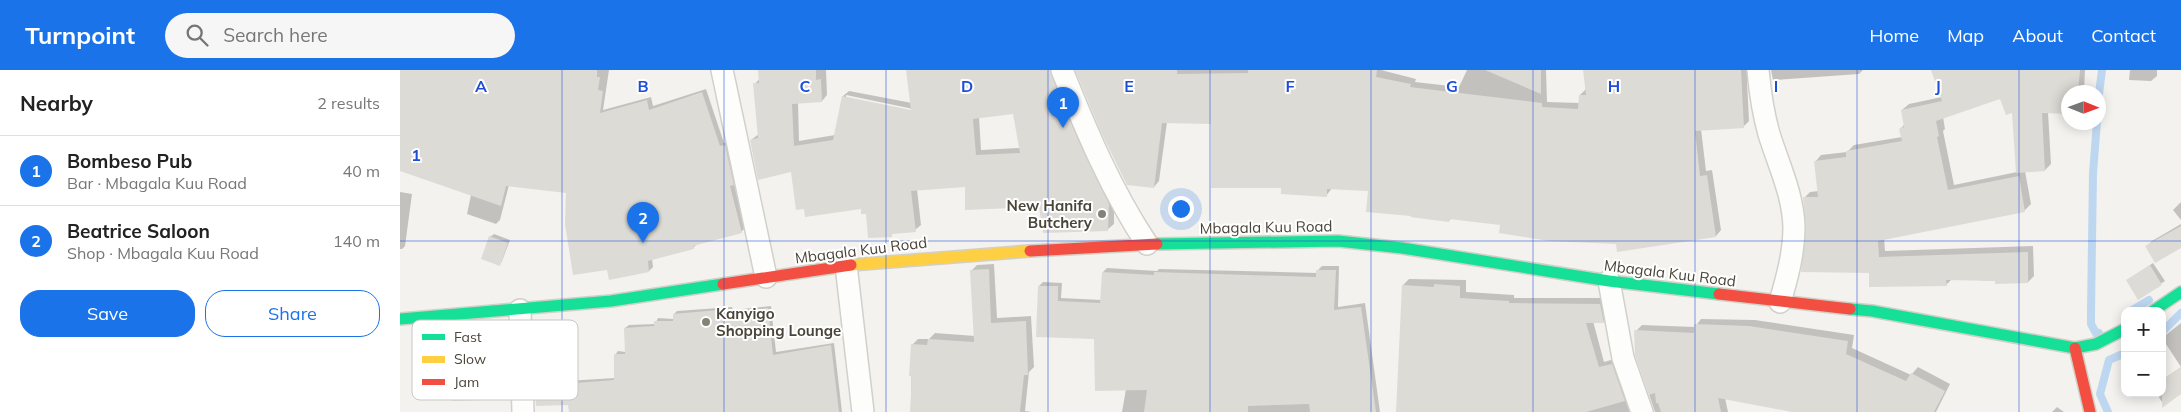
<!DOCTYPE html>
<html lang="en">
<head>
<meta charset="utf-8">
<style>
	body { margin:0; font-family:Mulish,sans-serif; background:#f6f6f6; color:#222 }
	.controls { position:absolute; right:15px; bottom:15px; display:grid; overflow:hidden; border-radius:10px; box-shadow:0 2px 12px #0003 }
	.controls button { width:45px; height:45px; display:grid; place-items:center; padding:0; border:0; border-bottom:1px solid #e0e0e0; background:#fff; color:#222; font:25px sans-serif }
	.compass { position:absolute; left:1661px; top:15px; width:45px; height:45px; border-radius:50%; background:#fff; box-shadow:0 2px 12px #0003; rotate:91deg }
	.you { position:absolute; left:780px; top:138px; width:18px; height:18px; margin:-12px; border:4px solid #fff; border-radius:50%; background:#1a73e8; box-shadow:0 0 0 8px #1a73e833 }
	.badge { display:grid; place-items:center; width:32px; height:32px; border-radius:50%; background:#1a73e8; color:#fff; font-size:16px; font-weight:700 }
	.pin { position:absolute; translate:-50% -41px; filter:drop-shadow(0 1px 2px #0008) }
	.pin::after { content:''; position:absolute; top:26px; width:18px; height:15px; background:inherit; clip-path:polygon(0 0,100% 0,50% 100%) }
	.list { margin:0; padding:0; list-style:none }
	h2 { display:flex; justify-content:space-between; align-items:center; height:65px; margin:0; padding:0 20px; font-size:21px }
	h2 small { font-size:16px; font-weight:400; color:#767676 }
	.list li { display:grid; grid-template-columns:32px 1fr auto; gap:15px; align-items:center; box-sizing:border-box; height:70px; padding:0 20px; border-top:1px solid #e0e0e0 }
	.list b { display:block; font-size:19px; white-space:nowrap }
	.list p { margin:0; font-size:16px; white-space:nowrap; color:#767676 }
	.list em { font-size:16px; font-style:normal; color:#767676 }
	.actions { display:flex; gap:10px; padding:15px 20px }
	.actions a { flex:1; padding:11px 0; border:1px solid #1a73e8; border-radius:20px; text-align:center; font-size:18px; color:#1a73e8 }
	.actions .main { background:#1a73e8; color:#fff }
	.icon { flex:none; width:28px; height:28px; fill:none; stroke:currentColor; stroke-width:2; stroke-linecap:round; stroke-linejoin:round }
	.map { position:relative; flex:none; width:1781px; height:342px; overflow:hidden }
	header { display:flex; align-items:center; gap:30px; box-sizing:border-box; height:70px; padding:0 25px; background:#1a73e8; color:#fff }
	header strong { font-size:24px }
	nav { display:flex; gap:28px; margin-inline-start:auto; font-size:18px }
	.search { width:350px; height:45px; background:#f6f6f6; display:flex; align-items:center; gap:12px; box-sizing:border-box; padding:0 18px; border-radius:28px; color:#767676; font-size:19px }
	main { display:flex }
	aside { flex:1; background:#fff }
	.map>svg:first-child { display:block }
	.shadow { fill:#0003; fill-rule:evenodd }
	.lines { fill:none; stroke-linecap:round; stroke-linejoin:round }
	.stream { stroke:#bed7f1; stroke-width:8 }
	.building { fill:#dddbd6; fill-rule:evenodd }
	.street-casing { stroke:#d1d0cb; stroke-width:24 }
	.fast-casing { stroke:#d2d0c5; stroke-width:14 }
	.slow-casing { stroke:#d2d0c5; stroke-width:14 }
	.jam-casing { stroke:#d2d0c5; stroke-width:14 }
	.street { stroke:#fdfdfc; stroke-width:21 }
	.fast { stroke:#16e098; stroke-width:11 }
	.slow { stroke:#ffcf43; stroke-width:11 }
	.jam { stroke:#f24e42; stroke-width:11 }
	.grid { fill:none; stroke:#1d4ed8; stroke-width:1; stroke-opacity:0.55 }
	.poi-dot { fill:#858278; stroke:#fff; stroke-width:2 }
	.labels { text-anchor:middle; dominant-baseline:central; stroke-width:4; stroke-linejoin:round; paint-order:stroke }
	.poi-label { font-size:15px; font-weight:bold; fill:#4a4538; stroke:#fff; text-anchor:end }
	.street-label { font-size:15px; fill:#4a4538; stroke:#fff }
	.key { fill:#fff; stroke:#c9c7c3; stroke-width:1 }
	.key-label { font-size:14px; fill:#4a4538 }
	.grid-label { font-size:16px; text-anchor:middle; font-weight:bold; fill:#1d4ed8; stroke:#fff; stroke-width:4; stroke-linejoin:round; paint-order:stroke }
</style>
</head>
<body>
<header>
<strong>Turnpoint</strong>
<div class="search"><svg class="icon" aria-label="search" viewBox="0 0 24 24"><circle cx="10" cy="10" r="6"/><path d="M15 15l6 6"/></svg>Search here</div>
<nav><a>Home</a><a>Map</a><a>About</a><a>Contact</a></nav>
</header>
<main>
<aside>
<h2>Nearby<small>2 results</small></h2>
<ul class="list">
<li><span class="badge">1</span><div><b>Bombeso Pub</b><p>Bar · Mbagala Kuu Road</p></div><em>40 m</em></li>
<li><span class="badge">2</span><div><b>Beatrice Saloon</b><p>Shop · Mbagala Kuu Road</p></div><em>140 m</em></li>
</ul>
<div class="actions"><a class="main">Save</a><a>Share</a></div>
</aside>
<div class="map">
<svg width="1781" height="342" viewBox="0 0 1781 342">
	<rect width="100%" height="100%" fill="#f3f2ee"/>
	<path class="shadow" d="M0 0H209L203 40 251 27 253 36 306 19 324 73 329 72 337 110 334 114 345 158 341 162 297 174 293 178 252 189 253 197 249 201 208 198 168 122 109 115 100 150 96 154 67 144 71 125 0 100Z
		M359 0H426L427 25 422 31 398 32 399 71 435 65 443 26 449 21 512 33 507 0H656L714 128V154L708 159 640 135 566 115 517 119 521 155 515 160 494 163 491 165 462 137 392 101 351 70 359 64 355 14 360 8ZM446 25 518 40 517 42 446 28ZM614 42 620 78 581 80 579 47Z
		M677 0H981L1016 9 1015 12 1059 17 1067 0H1146L1147 32 1180 33V25L1186 19 1184 0H1352V6L1347 11 1349 51 1343 57 1301 59 1306 101 1312 100 1321 160 1316 166 1217 173 1101 154 1051 148 1049 151 970 120 932 118 926 126 882 117 812 53 767 52 759 111 754 117Z
		M1371 0H1463L1459 4 1373 10Z
		M1532 0H1685L1684 22H1668V43L1648 42 1651 94 1645 100 1625 101 1631 134 1625 140 1484 168 1485 181 1633 176 1634 206 1628 212 1552 209 1546 215 1470 201 1408 157 1404 128 1410 122 1419 121 1415 92 1421 85 1447 82 1454 75 1502 67 1500 59 1505 54 1502 40 1509 34 1542 27ZM1601 27 1613 41 1617 102 1554 115 1543 61 1545 59 1543 47Z
		M1730 0H1757V6L1751 11 1729 10Z
		M0 122 12 124 5 176 2 179H0Z
		M1781 132V150L1773 140Z
		M1781 154V176H1747L1752 171Z
		M94 164 110 170 102 191 99 195 90 167Z
		M1753 193 1765 211 1739 228 1728 210Z
		M594 194 597 248 631 246 634 297 629 302 625 341 632 342H511L512 275 518 269H529L535 263 575 266 571 201 577 195Z
		M922 196H939L938 237 965 233 980 342H722L726 319 695 268 639 216 643 212 662 213 661 228 702 230 703 202 707 198 757 201 759 199 918 203V200Z
		M1009 209 1066 210V222L1114 225V228H1206L1209 246 1203 252 1193 251 1204 292 1218 288 1237 342H997L1003 215Z
		M371 236 376 282 434 273 442 342H170L169 333 136 301 139 298 165 296 166 311 215 308V285L218 281 226 282 225 258 229 255 255 254 258 248 274 249V244L277 241 332 237 333 240Z
		M1301 249 1355 250 1454 265 1452 278 1511 305 1518 297 1550 314 1536 342H1397L1325 328 1328 342H1255L1236 285V261L1242 255 1295 257Z
		M1781 253V323L1764 335 1756 323H1762V310L1781 297 1762 268Z
		M1657 337 1664 342H1652Z"/>
	<g class="lines">
		<path class="stream" d="M1698 32 1702 0
			M1697 52 1693 103 1691 242V254L1697 265 1699 263
			M1731 241 1749 230
			M1762 262 1781 243
			M1708 342 1700 324 1709 290 1725 283"/>
	</g>
	<path class="building" d="M0 0H197V7H200L198 20 203 21 200 43 247 30 249 40 302 22 320 76 325 75 334 115 330 116 342 163 293 176 294 179 248 191 249 202 209 210 207 200 173 205 165 154 166 123 106 116 101 136 0 101Z
		M358 0H416V10L421 9 422 32 392 34 394 76 433 70 442 26 511 40 506 0H650L679 72 709 134 708 161 643 163 639 137 565 140V117L511 121 516 162 492 164V167L468 168 466 144H461V139L405 147 404 139 396 140 391 102 358 110 350 70 358 68 353 13H359ZM613 44 620 83 576 85 573 49Z
		M675 0H777V4L848 3V0H977L976 7 1011 14 1010 17 1142 33V37L1178 39 1179 25H1186L1183 0H1341L1344 58 1295 61 1300 106 1307 105 1316 167 1217 182 1216 174 1149 171 1099 163 1100 155 1049 149V152L1010 147 1011 146 966 142 968 121 927 119V127L881 124V118H811V54L762 53 754 118 727 115 701 62Z
		M1085 0H1141V24Z
		M1531 0H1680L1678 22H1668V44L1642 43 1645 101 1616 103 1612 43 1606 45 1600 29 1536 51 1539 66 1537 67 1548 120 1619 106 1625 142 1478 171 1479 187 1628 182V213L1595 214V211L1546 210 1547 216 1469 217V203L1401 202 1406 157 1403 127H1418L1414 91 1446 87V81L1502 71 1499 59 1504 57 1501 40 1542 31Z
		M1781 156V178L1755 193 1745 176Z
		M89 166 108 173 100 196 81 189Z
		M1750 195 1762 215 1738 230 1726 210Z
		M589 199 591 253 626 251 628 305H624L620 342H510L512 306H509L511 274 527 275 528 269 574 272 570 200Z
		M916 200H936L934 240 961 237 976 342H910L909 334 848 336V342H744L747 320 695 321 694 269 636 267 638 216H658V231L700 233 702 202 754 205V202L916 207Z
		M1034 214 1060 216V228L1109 231V233L1200 234 1204 253H1186L1199 297 1212 294 1225 331 1186 342H996L1002 215 1034 217Z
		M368 238 373 285 431 275 439 342H169L168 335 136 336 134 300 162 299 163 314 214 310V284H225L224 258 254 256V251H273V244L330 239V242Z
		M1294 254 1349 256 1448 271 1446 284 1506 311 1511 303 1545 321 1534 342H1392L1318 328 1321 342H1261L1258 333H1256L1255 323 1249 325 1235 285 1234 260 1294 263Z
		M26 289H48V293H50V299L104 298V302H109L110 329 52 331V324L26 323Z
		M1781 297V324L1762 338V310Z"/>
	<g class="lines">
		<defs>
			<path id="street" d="M322 0 366 207
				M662 0C686 60 711 120 747 174
				M1358 0C1360 22 1363 43 1369 64 1379 96 1393 124 1394 157 1394 183 1387 208 1380 232
				M446 195 463 342
				M1209 211 1223 288 1242 342
				M120 240 123 342"/>
			<path id="fast" d="M757 174 938 171 1002 178 1209 211 1319 224
				M1450 239 1472 241 1675 278 1696 274 1725 259
				M1753 241 1781 222
				M0 249 211 231 323 214"/>
			<path id="slow" d="M451 195 630 181"/>
			<path id="jam" d="M630 181 757 174
				M323 214 451 195
				M1319 224 1450 239
				M1675 278 1690 342"/>
		</defs>
		<use href="#street" class="street-casing"/>
		<use href="#fast" class="fast-casing"/>
		<use href="#slow" class="slow-casing"/>
		<use href="#jam" class="jam-casing"/>
		<use href="#street" class="street"/>
		<use href="#fast" class="fast"/>
		<use href="#slow" class="slow"/>
		<use href="#jam" class="jam"/>
	</g>
	<path class="grid" d="M162 0V342M324 0V342M486 0V342M648 0V342M810 0V342M971 0V342M1133 0V342M1295 0V342M1457 0V342M1619 0V342M0 171H1781"/>
	<g class="poi-dot">
		<circle cx="702" cy="144" r="5"/>
		<circle cx="306" cy="252" r="5"/>
	</g>
	<g class="labels">
		<g class="poi-label">
			<text x="692" y="135">New Hanifa<tspan x="692" dy="17">Butchery</tspan></text>
			<text x="316" y="243" text-anchor="start">Kanyigo<tspan x="316" dy="17">Shopping Lounge</tspan></text>
		</g>
		<g class="street-label">
			<text transform="translate(866 157) rotate(-1)">Mbagala Kuu Road</text>
			<text transform="translate(461 180) rotate(-7)">Mbagala Kuu Road</text>
			<text transform="translate(1270 203) rotate(7)">Mbagala Kuu Road</text>
		</g>
	</g>
	<rect x="12" y="250" width="166" height="80" rx="8" class="key"/>
	<rect x="22" y="264" width="23" height="6" fill="#16e098"/>
	<rect x="22" y="286" width="23" height="7" fill="#ffcf43"/>
	<rect x="22" y="309" width="23" height="6" fill="#f24e42"/>
	<g class="key-label">
		<text x="54" y="272">Fast</text>
		<text x="54" y="294">Slow</text>
		<text x="54" y="317">Jam</text>
	</g>
	<g class="grid-label">
		<text x="81" y="22">A</text>
		<text x="243" y="22">B</text>
		<text x="405" y="22">C</text>
		<text x="567" y="22">D</text>
		<text x="729" y="22">E</text>
		<text x="890" y="22">F</text>
		<text x="1052" y="22">G</text>
		<text x="1214" y="22">H</text>
		<text x="1376" y="22">I</text>
		<text x="1538" y="22">J</text>
		<text x="16" y="91">1</text>
	</g>
</svg>
<div class="controls">
<button>+</button>
<button>−</button>
</div>
<svg class="compass" viewBox="-18 -18 36 36"><path d="M0-13l5 13h-10z" fill="#e53935"/><path d="M0 13l5-13h-10z" fill="#767676"/></svg>
<div class="you"></div>
<div class="pin badge" style="left:663px;top:58px">1</div>
<div class="pin badge" style="left:243px;top:173px">2</div>
</div>
</main>
</body>
</html>
